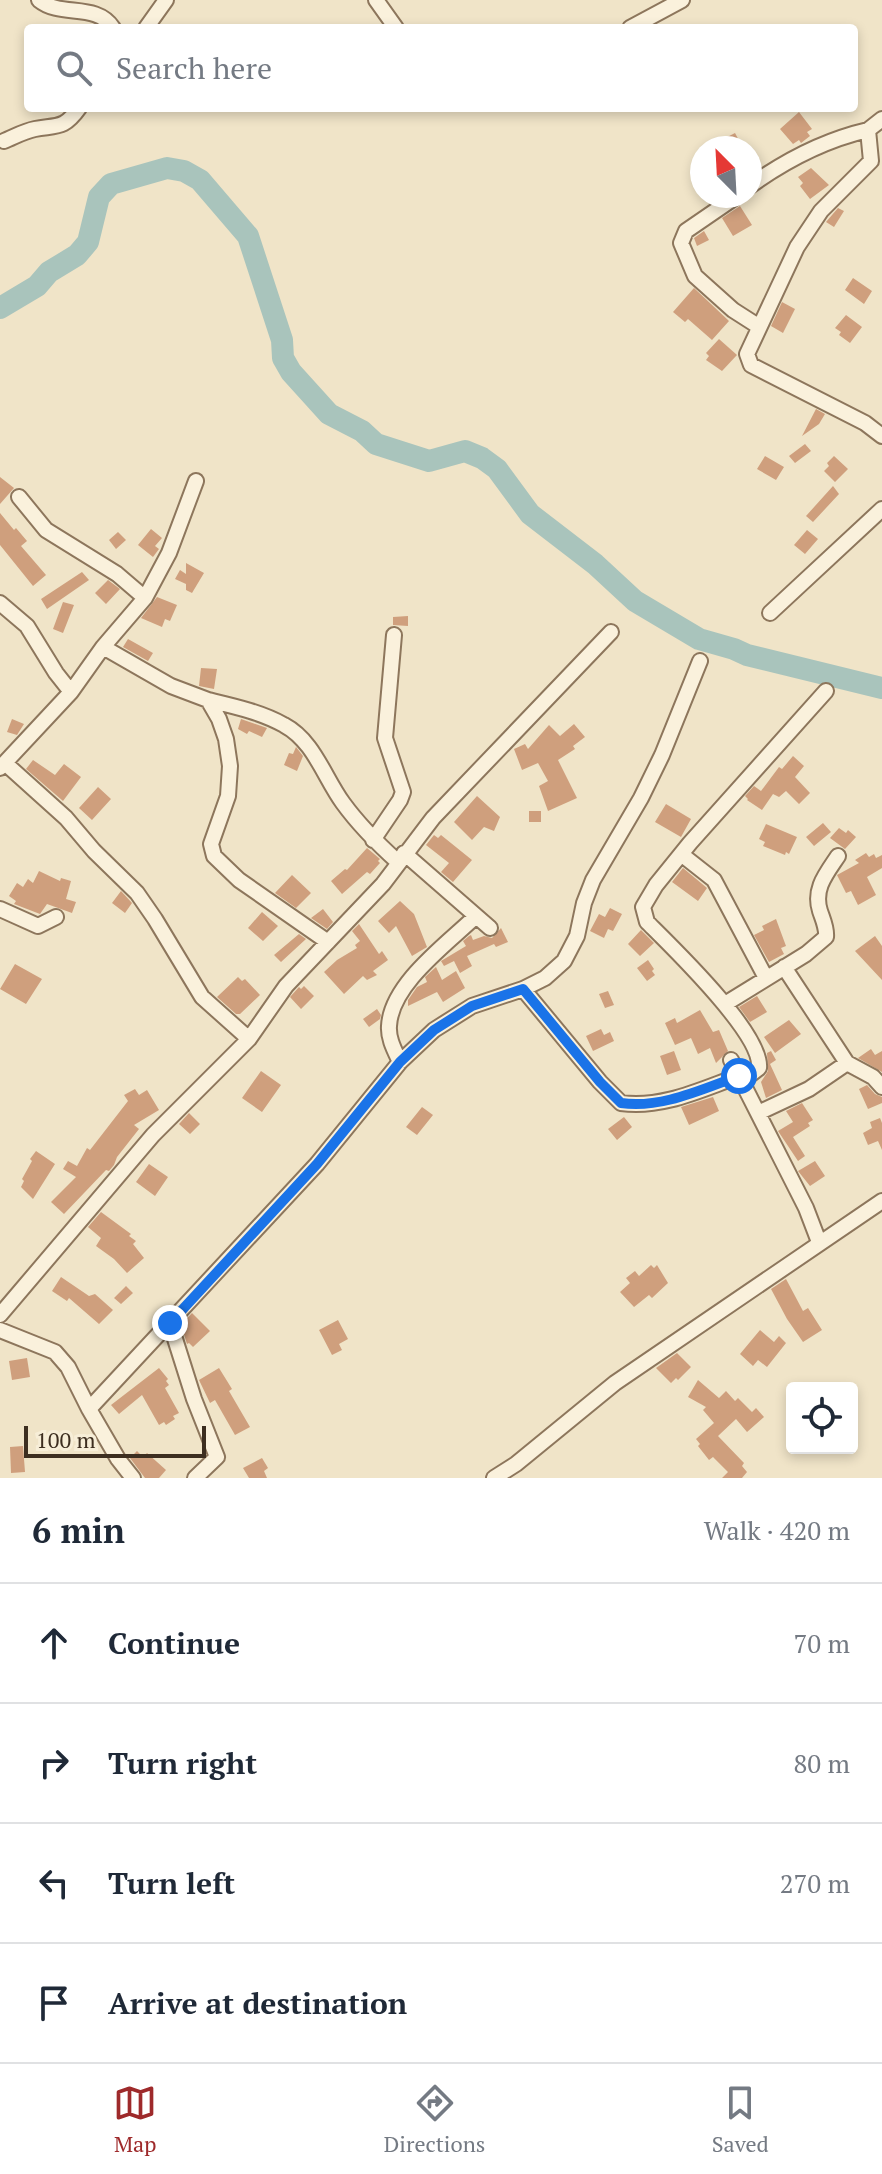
<!DOCTYPE html>
<html lang="en">
<head>
<meta charset="utf-8">
<style>
	body { margin:0; font-family:"PT Serif",serif; background:#f2f2f3; color:#1f2937 }
	.controls { position:absolute; right:24px; bottom:24px; display:grid; overflow:hidden; border-radius:8px; box-shadow:0 4px 12px #0003 }
	.controls button { width:72px; height:72px; display:grid; place-items:center; padding:0; border:0; border-bottom:2px solid #e0e1e3; background:#fff; color:#1f2937; font:40px sans-serif }
	.compass { position:absolute; left:690px; top:136px; width:72px; height:72px; border-radius:50%; background:#fff; box-shadow:0 4px 12px #0003; rotate:336deg }
	.scale { position:absolute; left:24px; bottom:20px; width:182px; box-sizing:border-box; padding-left:8px; border:4px solid #3d2e20; border-top:0; font-size:22px; line-height:28px; white-space:nowrap; color:#3d2e20; -webkit-text-stroke:6px #f7eed8; paint-order:stroke }
	.stop { position:absolute; width:24px; height:24px; margin:-18px; border:6px solid #1a73e8; border-radius:50%; background:#fff }
	.stop.end { background:#1a73e8; border-color:#fff; box-shadow:0 2px 8px #0008 }
	.list { margin:0; padding:0; list-style:none }
	h2 { display:flex; justify-content:space-between; align-items:center; height:104px; margin:0; padding:0 32px; font-size:34px }
	h2 small { font-size:26px; font-weight:400; color:#747a83 }
	.list li { display:grid; grid-template-columns:52px 1fr auto; gap:24px; align-items:center; box-sizing:border-box; height:120px; padding:0 32px; border-top:2px solid #e0e1e3 }
	.list b { display:block; font-size:30px; white-space:nowrap }
	.list em { font-size:26px; font-style:normal; color:#747a83 }
	.icon { flex:none; width:44px; height:44px; fill:none; stroke:currentColor; stroke-width:2; stroke-linecap:round; stroke-linejoin:round }
	.map { position:relative; flex:none; width:882px; height:1478px; overflow:hidden }
	.search { position:absolute; background:#fff; box-shadow:0 4px 12px #0003; left:24px; right:24px; top:24px; height:88px; display:flex; align-items:center; gap:20px; box-sizing:border-box; padding:0 28px; border-radius:8px; color:#747a83; font-size:30px }
	.sheet { height:584px; background:#fff }
	nav { display:flex; justify-content:space-around; align-items:center; box-sizing:border-box; height:112px; border-top:2px solid #e0e1e3; background:#fff; font-size:22px; color:#747a83 }
	nav a { display:grid; justify-items:center; gap:4px }
	nav .on { color:#9e2a2b }
	.map>svg:first-child { display:block }
	.lines { fill:none; stroke-linecap:round; stroke-linejoin:round }
	.river { stroke:#a9c4bc; stroke-width:22 }
	.building { fill:#cf9f7d }
	.minor-casing { stroke:#8d765c; stroke-width:18 }
	.minor { stroke:#faf1dc; stroke-width:14 }
	.route { stroke:#1a73e8; stroke-width:10 }
</style>
</head>
<body>
<div class="map">
<svg width="882" height="1478" viewBox="0 0 882 1478">
	<rect width="100%" height="100%" fill="#f0e4c8"/>
	<g class="lines">
		<path class="river" d="M0 308 37 286 49 272 77 255 88 242 99 197 111 184 167 168 184 171 200 180 248 236 282 340 283 358 291 372 329 414 362 431 376 444 429 461 465 451 482 458 497 469 530 514 595 564 635 601 699 639 734 649 747 655 882 688"/>
	</g>
	<path class="building" d="M799 112 812 129 807 132 810 136 801 143 799 140 793 144 780 129Z
		M735 133 743 148H706Z
		M811 168 829 185 810 199 800 186 803 183 798 177Z
		M740 206 752 225 733 236 722 218Z
		M838 208 844 211 834 227 826 222Z
		M704 231 709 240 697 246 694 238Z
		M853 278 872 291 864 304 845 290Z
		M694 288 729 321 712 340 688 319 685 322 673 312Z
		M782 302 795 309 783 333 771 326Z
		M846 315 862 327 850 343 839 335 841 332 835 328Z
		M719 339 737 355 722 371 706 360 709 356 706 353Z
		M816 409 825 414 819 424 802 436Z
		M805 444 811 451 795 463 789 456Z
		M765 456 784 467 776 480 757 469Z
		M834 456 848 469 835 482 824 471 829 466 827 463Z
		M0 477 14 488 0 504Z
		M833 486 839 494 813 522 806 516Z
		M0 513 14 530 16 528 27 541 21 546 46 575 33 586 0 545Z
		M151 529 162 538 155 546 159 549 153 557 138 545Z
		M807 530 818 539 805 554 794 545Z
		M118 532 126 540 116 549 109 540Z
		M186 563 204 573 192 593 186 590V584L175 579 180 570 186 574Z
		M82 572 89 580 47 609 41 599Z
		M108 580 120 589 106 604 95 593Z
		M157 597 177 605 170 621 165 619 162 627 141 618Z
		M63 602 74 605 63 633 53 629Z
		M408 616V626L393 625V617Z
		M128 639 153 653 148 661 123 647Z
		M201 668 217 669 214 689 199 686Z
		M12 719 24 724 17 735 7 732Z
		M241 719 267 728 262 737 249 731 247 734 238 729Z
		M574 724 585 737 573 746 575 749 558 760 577 798 548 811 539 786 548 781 538 763 522 770 514 749 525 744 528 749 549 725 560 736Z
		M296 747 303 756 297 771 284 765 289 753 293 754Z
		M793 756 804 766 795 777 810 793 799 804 786 791 779 797 773 794 762 810 747 800 748 799 745 796 754 786 761 791 779 767 782 769Z
		M33 760 55 775 64 764 81 777 63 801 26 769Z
		M98 787 111 799 92 820 79 808Z
		M477 796 500 817 494 831 484 827 472 840 454 822Z
		M666 804 691 819 681 837 655 822Z
		M529 811H541V822H529Z
		M823 823 831 832 814 846 806 837Z
		M766 824 797 837 789 854 786 852 785 855 763 846 765 842 759 839Z
		M839 828 846 833 848 830 856 837 845 849 830 838Z
		M434 835 438 838 441 835 472 860 453 882 441 872 449 863 426 845Z
		M367 848 380 859 378 861 380 863 370 874 367 872 342 894 331 881 345 869 347 870Z
		M866 853 869 857 874 854 876 858 882 855V868L867 877 876 895 858 905 851 891 846 893 837 875 859 863 855 860Z
		M683 868 707 888 698 901 672 882Z
		M39 871 60 881 61 878 71 881 66 899 76 902 72 913 47 904 40 914 14 904 16 901 9 896 17 883 23 887 28 879 33 883Z
		M292 875 311 893 296 908 275 893Z
		M121 891 132 903 125 913 112 903Z
		M400 901 414 914 427 947 412 956 396 926 389 933 378 921Z
		M610 908 622 914 613 931 608 929 604 938 590 931 599 914 605 917Z
		M323 909 333 922 327 929 311 918Z
		M262 912 278 926 263 941 248 928Z
		M776 919 786 946 781 948 784 954 769 962 754 935 764 930 762 926Z
		M359 924 379 954 382 951 388 960 373 971 377 975 367 980 363 976 344 994 324 972 337 960 357 948 355 945 360 941 352 931Z
		M501 928 508 942 496 947 494 944 467 956 472 966 460 973 454 961 444 966 441 961 466 946 463 941 469 936 471 935 473 940 484 936 492 938Z
		M641 930 654 943 640 956 628 944Z
		M299 934 306 939 281 962 274 955Z
		M875 936 882 946V980L855 951Z
		M648 960 654 969 652 971 655 975 647 981 637 968Z
		M15 964 42 979 26 1004 0 989Z
		M436 967 442 980 456 971 465 988 443 1002 437 992 408 1006V1000L417 987 427 982 425 977Z
		M238 977 242 981 245 979 260 995 240 1014H236L217 997Z
		M304 986 314 996 301 1009 290 997 299 987 301 989Z
		M608 991 614 1005 605 1008 599 994Z
		M757 996 767 1012 750 1022 739 1007Z
		M377 1009 381 1015 380 1019 369 1027 363 1019Z
		M700 1010 713 1032 719 1030 728 1051 716 1063 710 1048 698 1054 691 1038 675 1045 665 1023 675 1018 677 1023Z
		M789 1020 801 1034 775 1053 764 1037Z
		M601 1029 604 1035 610 1032 614 1041 593 1051 586 1036Z
		M871 1049 875 1055 882 1051V1072L858 1058Z
		M674 1051 681 1070 667 1075 660 1056Z
		M771 1051 776 1060 770 1064 782 1090 766 1098 761 1082 768 1071 767 1053Z
		M261 1071 281 1085 262 1112 242 1098Z
		M867 1085 875 1094 882 1097V1103L868 1109 859 1089Z
		M135 1089 139 1095 147 1090 159 1110 134 1125 139 1129 117 1157 114 1165 109 1171 106 1170 64 1214 51 1202 76 1177 63 1169 68 1161 77 1166 87 1148 90 1150 128 1101 124 1095Z
		M713 1097 719 1111 689 1125 681 1107Z
		M802 1103 813 1120 808 1123 810 1126 793 1137 805 1156 798 1161 778 1131 793 1122 786 1111Z
		M422 1107 433 1115 417 1135 406 1127Z
		M189 1113 200 1124 190 1134 179 1124Z
		M624 1117 632 1127 617 1140 608 1129Z
		M880 1118 882 1123V1150L878 1141 868 1145 863 1133 872 1128 870 1122Z
		M36 1151 55 1164 33 1199 21 1187 24 1181 22 1179 32 1161 30 1159Z
		M815 1161 825 1176 810 1186 798 1171Z
		M149 1164 168 1177 155 1196 136 1182Z
		M101 1212 131 1234 129 1236 136 1241 133 1244 144 1258 127 1273 114 1259 96 1246 101 1238 88 1227Z
		M651 1265 654 1268 657 1265 668 1283 652 1298 649 1295 634 1307 620 1292 630 1283 626 1278 635 1271 639 1276Z
		M61 1277 89 1296 95 1294 113 1310 99 1324 69 1298 67 1301 52 1291Z
		M786 1279 803 1311 808 1308 822 1330 803 1342 787 1319 771 1289Z
		M126 1286 133 1293 121 1304 114 1298Z
		M192 1313 210 1331 193 1347 189 1343 187 1344 181 1325Z
		M338 1320 348 1339 339 1344 342 1350 332 1355 319 1330Z
		M760 1330 774 1342 779 1336 786 1343 767 1367 758 1360 753 1366 740 1354Z
		M677 1353 691 1367 678 1380 676 1378 671 1383 656 1368Z
		M27 1358 30 1377 12 1380 9 1361Z
		M159 1368 168 1379 166 1381 169 1385 165 1388 179 1413 173 1416 175 1419 166 1425 164 1422 159 1425 142 1395 119 1414 111 1405Z
		M219 1368 232 1389 229 1391 250 1427 235 1435 215 1400 210 1403 199 1380Z
		M698 1380 719 1398 726 1391 735 1401 738 1398 752 1412 756 1408 764 1417 747 1432 736 1419 718 1436 744 1463 742 1466 747 1472 742 1478H722L728 1472 713 1457 709 1460 698 1446 700 1444 696 1439 714 1423 703 1410 706 1407 688 1397Z
		M23 1446 25 1472 11 1473 10 1447Z
		M137 1451 143 1457 147 1453 166 1470 159 1478H145L130 1458Z
		M262 1458 268 1468 264 1471 267 1478H249L243 1468Z"/>
	<g class="lines">
		<defs>
			<path id="minor" d="M39 0C61 18 96 2 113 28
				M376 0 396 28
				M146 28 166 0
				M630 28 682 0
				M882 119 868 130 871 161 821 211 797 247 747 354 751 365 865 423 882 436
				M4 141C14 137 24 131 35 129 58 125 64 129 79 108
				M750 186C786 160 825 140 868 130
				M737 196 686 231 681 243 695 276 733 310 758 326
				M19 497 46 530 117 574 145 598
				M0 603 27 626 56 673 71 692
				M770 613 882 509
				M103 647 171 686 208 700 219 719 226 739 230 766 228 796 211 844 214 856 239 880 328 942
				M208 700C233 706 261 712 284 725 314 741 324 777 343 803 359 825 378 844 398 862
				M6 764 66 818 94 851 137 893 155 919 202 997 249 1039
				M0 768 71 692 103 647 145 598 169 553 196 481
				M373 840 400 800 403 792 385 738 394 635
				M404 853 490 928
				M681 854 714 880 766 978
				M0 909 38 926 56 917
				M784 967 847 1063 873 1077 882 1087
				M523 989 600 1082 621 1103C662 1109 702 1089 739 1076
				M725 1004 806 954 826 937C827 928 823 920 820 911 813 889 826 874 838 856
				M731 1060 806 1208 819 1242
				M400 1062C395 1051 388 1039 389 1026 391 984 447 944 476 916
				M742 1081 759 1068C763 1034 672 947 647 922L643 907 656 885 690 843 826 691
				M758 1113 809 1089 847 1063
				M0 1315 153 1135 249 1039 286 986 383 884 433 818 611 632
				M170 1323 194 1399 217 1457 195 1478
				M0 1330 55 1352 68 1367 89 1409 118 1459 133 1478
				M89 1409 317 1164 400 1062 434 1030 472 1006 523 989 545 978 564 961 577 936 584 903 593 880 641 798 662 755 700 661
				M494 1478 516 1464 615 1383 882 1201"/>
		</defs>
		<use href="#minor" class="minor-casing"/>
		<use href="#minor" class="minor"/>
	</g>
	<g class="lines">
		<path class="route" d="M170 1323 317 1164 400 1062 434 1030 472 1006 523 989 600 1082 621 1103C661 1109 702 1089 739 1076"/>
	</g>
</svg>
<div class="controls">
<button><svg class="icon" aria-label="locate" viewBox="0 0 24 24"><circle cx="12" cy="12" r="6"/><path d="M12 2v4M12 18v4M2 12h4M18 12h4"/></svg></button>
</div>
<svg class="compass" viewBox="-18 -18 36 36"><path d="M0-13l5 13h-10z" fill="#e53935"/><path d="M0 13l5-13h-10z" fill="#747a83"/></svg>
<div class="scale">100 m</div>
<div class="stop" style="left:739px;top:1076px"></div>
<div class="stop end" style="left:170px;top:1323px"></div>
<div class="search"><svg class="icon" aria-label="search" viewBox="0 0 24 24"><circle cx="10" cy="10" r="6"/><path d="M15 15l6 6"/></svg>Search here</div>
</div>
<section class="sheet">
<h2>6 min<small>Walk · 420 m</small></h2>
<ul class="list">
<li><svg class="icon" aria-label="ahead" viewBox="0 0 24 24"><path d="M12 20V5M6 11l6-6 6 6"/></svg><div><b>Continue</b></div><em>70 m</em></li>
<li><svg class="icon" aria-label="right" viewBox="0 0 24 24"><path d="M7 20v-9h11M14 6l5 5-5 5"/></svg><div><b>Turn right</b></div><em>80 m</em></li>
<li><svg class="icon" aria-label="left" viewBox="0 0 24 24"><path d="M17 20v-9H6M10 6l-5 5 5 5"/></svg><div><b>Turn left</b></div><em>270 m</em></li>
<li><svg class="icon" aria-label="arrive" viewBox="0 0 24 24"><path d="M6 21V4h12l-3 4 3 4H6"/></svg><div><b>Arrive at destination</b></div></li>
</ul>
</section>
<nav>
<a class="on"><svg class="icon" aria-label="map" viewBox="0 0 24 24"><path d="M3 6l6-2 6 2 6-2v14l-6 2-6-2-6 2zM9 4v14M15 6v14"/></svg>Map</a>
<a><svg class="icon" aria-label="directions" viewBox="0 0 24 24"><path d="M12 3l9 9-9 9-9-9zM9 14v-3h6M13 9l2 2-2 2"/></svg>Directions</a>
<a><svg class="icon" aria-label="saved" viewBox="0 0 24 24"><path d="M7 4h10v16l-5-4-5 4z"/></svg>Saved</a>
</nav>
</body>
</html>
